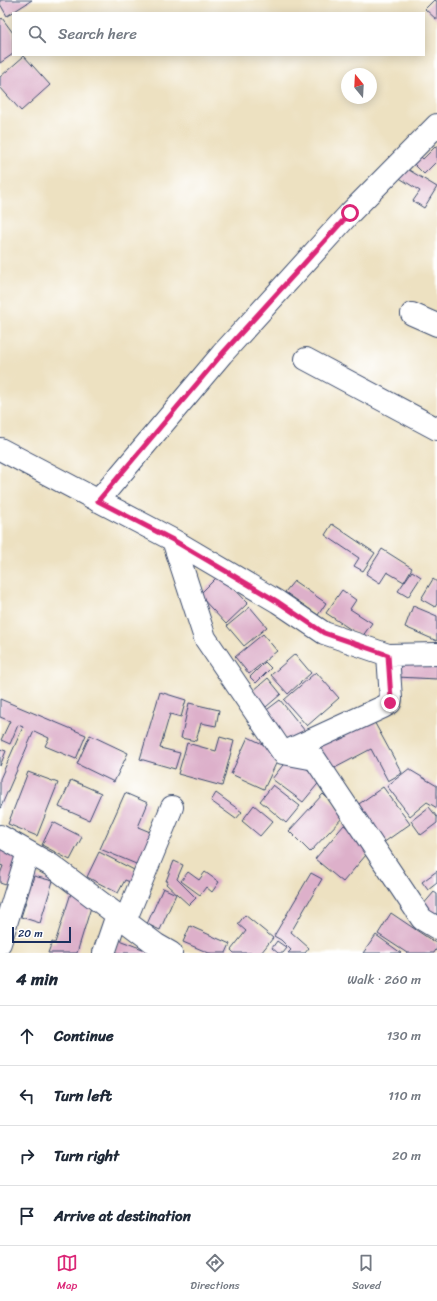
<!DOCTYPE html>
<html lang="en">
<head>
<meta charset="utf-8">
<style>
	body { margin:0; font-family:Sriracha,sans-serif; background:#f2f2f3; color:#1f2937 }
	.compass { position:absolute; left:341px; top:68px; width:36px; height:36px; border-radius:50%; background:#fff; box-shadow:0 2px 10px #0003; rotate:342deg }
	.scale { position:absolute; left:12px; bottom:10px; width:59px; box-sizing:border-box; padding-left:4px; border:2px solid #1b2f5e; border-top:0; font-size:11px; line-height:14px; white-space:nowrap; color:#1b2f5e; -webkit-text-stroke:3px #fff; paint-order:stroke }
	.stop { position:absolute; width:12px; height:12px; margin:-9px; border:3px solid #db2777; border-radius:50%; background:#fff }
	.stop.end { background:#db2777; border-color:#fff; box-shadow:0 1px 4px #0008 }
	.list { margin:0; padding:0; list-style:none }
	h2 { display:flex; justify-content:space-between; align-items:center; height:52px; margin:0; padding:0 16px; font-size:17px }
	h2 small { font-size:13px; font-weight:400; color:#747a83 }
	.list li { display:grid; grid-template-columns:26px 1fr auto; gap:12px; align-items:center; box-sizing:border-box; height:60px; padding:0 16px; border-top:1px solid #e0e1e3 }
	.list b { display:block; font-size:15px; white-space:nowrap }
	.list em { font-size:13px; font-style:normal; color:#747a83 }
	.icon { flex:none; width:22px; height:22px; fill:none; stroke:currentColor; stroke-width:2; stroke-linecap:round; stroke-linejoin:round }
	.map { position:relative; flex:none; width:437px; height:953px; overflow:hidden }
	.search { position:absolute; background:#fff; box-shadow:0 2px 10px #0003; left:12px; right:12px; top:12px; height:44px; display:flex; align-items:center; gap:10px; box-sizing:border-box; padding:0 14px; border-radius:0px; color:#747a83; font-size:15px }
	.sheet { height:292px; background:#fff }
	nav { display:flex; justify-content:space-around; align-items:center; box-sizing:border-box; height:56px; border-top:1px solid #e0e1e3; background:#fff; font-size:11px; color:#747a83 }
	nav a { display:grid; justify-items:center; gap:2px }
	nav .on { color:#db2777 }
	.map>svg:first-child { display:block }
	.building { fill:#ddb0ca }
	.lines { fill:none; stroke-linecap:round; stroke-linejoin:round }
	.minor-casing { stroke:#3a4a6d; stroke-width:24 }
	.minor { stroke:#fff; stroke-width:22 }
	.route { stroke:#db2777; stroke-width:5 }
</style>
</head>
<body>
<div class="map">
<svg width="437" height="953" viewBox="0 0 437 953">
	<rect width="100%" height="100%" fill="#fff"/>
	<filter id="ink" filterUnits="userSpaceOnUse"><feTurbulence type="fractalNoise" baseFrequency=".025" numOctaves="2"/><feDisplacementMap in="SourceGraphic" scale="8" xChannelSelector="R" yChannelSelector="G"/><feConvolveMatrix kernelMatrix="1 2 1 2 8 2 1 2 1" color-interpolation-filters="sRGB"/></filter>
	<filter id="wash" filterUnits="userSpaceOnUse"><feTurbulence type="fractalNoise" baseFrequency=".012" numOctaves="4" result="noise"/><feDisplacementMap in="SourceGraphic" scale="16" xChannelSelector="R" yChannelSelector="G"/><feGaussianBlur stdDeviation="0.9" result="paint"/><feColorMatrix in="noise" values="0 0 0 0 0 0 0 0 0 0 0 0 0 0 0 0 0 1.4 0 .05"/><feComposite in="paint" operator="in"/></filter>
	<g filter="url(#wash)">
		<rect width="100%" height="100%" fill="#ede1c1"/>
		<g id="blocks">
			<path class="building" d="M0 0H32L7 16 0 4Z
				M434 0 437 1V20L425 9Z
				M2 18 13 33V54L0 63V20Z
				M24 56 50 85 21 111 0 87V77Z
				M437 145V161L424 174 412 162 419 155 423 159Z
				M404 167 437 187 424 208 413 201 420 191 398 177Z
				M332 524 375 553 363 571 354 566 359 558 325 535Z
				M382 549 412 568 404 582 387 572 380 583 366 574Z
				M412 571 421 577 408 597 398 591Z
				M220 574 248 603 226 624 199 595Z
				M433 579 437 582V604L435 607 421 599Z
				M294 581 326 603 318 615 285 592Z
				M342 590 356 600 350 609 372 623 362 637 326 613Z
				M413 606 437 616V641L405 627Z
				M250 607 267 627 244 646 227 626Z
				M263 634 277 651 249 674 235 657Z
				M295 654 311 673 288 694 271 675Z
				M398 661 437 663V679L397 677Z
				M265 662 271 668 256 683 250 677Z
				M316 672 339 698 307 726 284 700Z
				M268 678 281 694 266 707 253 691Z
				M160 692 186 700 181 717 170 714 160 748 180 753 175 769 140 759Z
				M0 699 86 735 76 759 45 746 49 738 34 731 0 809V779L23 727 18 725 10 744 1 740 10 721 0 717Z
				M280 700 305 731 289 743 264 712Z
				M189 703 219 710 216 726 201 723 196 741 181 738Z
				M371 716 402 773 388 781 371 749 331 770 317 745Z
				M90 735 128 753 114 782 77 764Z
				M220 737 234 741 222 786 178 774 187 743 216 751Z
				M248 737 281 753 264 789 231 774Z
				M0 749 6 751 0 766Z
				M290 756 321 780 303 802 272 779Z
				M410 768V770L437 786V808L427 802 410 816 387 786Z
				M28 772 58 783 37 836 8 824Z
				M71 780 101 793 89 820 59 807Z
				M273 785 300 806 286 823 260 801Z
				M383 787 410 824 383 843 356 806Z
				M125 793 148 803 138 827 155 834 141 866 100 849Z
				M216 793 242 812 236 819 211 801Z
				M323 794 345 815 310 852 289 831Z
				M254 805 273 821 260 836 242 821Z
				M429 807 437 817V823L421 835 411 821Z
				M53 822 82 837 70 860 42 845Z
				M344 825 372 848 343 882 315 859Z
				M0 845 23 852 11 887 0 883V874L3 866 0 865Z
				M99 852 140 873 135 884 125 880 118 893 87 877Z
				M174 861 183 865 177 879 196 898 189 905 166 884 168 881H166Z
				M437 871V883L428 890 422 882Z
				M188 872 199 880 205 872 219 882 212 892 206 887 200 895 181 881Z
				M311 873 322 879 291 932 309 948 305 953H288L291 950 281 940 274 936Z
				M34 876 53 881 40 923 21 917Z
				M163 888 176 894 160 930 147 924Z
				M72 890 92 904 77 953H48L52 942 55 943Z
				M434 892 437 894V919L422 906Z
				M391 913 437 944V948L434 953H407L378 934Z
				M245 915 273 938 261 953H234L231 950 246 931 238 924Z
				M190 926 230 944 226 953H209L183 942Z
				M376 935 401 953H363Z
				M119 940 153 953H114Z
				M277 941 287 948 283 953H278L272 948Z"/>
		</g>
	</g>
	<g filter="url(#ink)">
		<use href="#blocks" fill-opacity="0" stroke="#3a4a6d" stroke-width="1"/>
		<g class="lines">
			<defs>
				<path id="minor" d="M412 314 437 325
					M306 359 437 429
					M0 449 173 540 205 638 283 753 315 759 422 919 437 928
					M98 501 222 354 350 213 437 125
					M173 540 278 602 324 633 388 655 437 654
					M283 753 383 707 390 703 391 699 388 655
					M0 836 51 865 157 945 171 953
					M125 921 172 807
					M0 943 28 852
					M104 953 117 915"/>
			</defs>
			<use href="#minor" class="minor-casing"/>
			<use href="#minor" class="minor"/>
		</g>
	</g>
	<g class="lines" filter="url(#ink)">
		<path class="route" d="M350 213 222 354 98 501 173 540 278 602 324 633 388 655 391 699 390 703"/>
	</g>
</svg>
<svg class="compass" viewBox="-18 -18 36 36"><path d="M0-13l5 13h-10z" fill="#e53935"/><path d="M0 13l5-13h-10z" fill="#747a83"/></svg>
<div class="scale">20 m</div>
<div class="stop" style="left:350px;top:213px"></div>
<div class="stop end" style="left:390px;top:703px"></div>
<div class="search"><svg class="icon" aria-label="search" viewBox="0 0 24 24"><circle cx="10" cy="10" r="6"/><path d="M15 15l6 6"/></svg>Search here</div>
</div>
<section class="sheet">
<h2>4 min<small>Walk · 260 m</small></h2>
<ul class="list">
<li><svg class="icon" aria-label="ahead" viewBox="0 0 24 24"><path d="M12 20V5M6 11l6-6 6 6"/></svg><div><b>Continue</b></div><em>130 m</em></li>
<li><svg class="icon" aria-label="left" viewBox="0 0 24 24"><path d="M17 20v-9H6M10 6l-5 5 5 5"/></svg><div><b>Turn left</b></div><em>110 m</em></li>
<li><svg class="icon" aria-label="right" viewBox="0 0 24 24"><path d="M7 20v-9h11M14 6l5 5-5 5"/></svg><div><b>Turn right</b></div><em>20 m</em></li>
<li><svg class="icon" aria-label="arrive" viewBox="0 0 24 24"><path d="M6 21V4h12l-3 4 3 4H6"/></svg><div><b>Arrive at destination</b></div></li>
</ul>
</section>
<nav>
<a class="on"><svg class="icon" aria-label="map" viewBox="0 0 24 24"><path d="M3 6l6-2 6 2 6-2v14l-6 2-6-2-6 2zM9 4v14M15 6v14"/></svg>Map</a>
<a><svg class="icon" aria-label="directions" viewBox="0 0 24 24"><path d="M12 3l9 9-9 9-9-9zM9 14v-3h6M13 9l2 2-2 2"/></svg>Directions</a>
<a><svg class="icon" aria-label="saved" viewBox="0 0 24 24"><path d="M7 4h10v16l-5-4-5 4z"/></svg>Saved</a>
</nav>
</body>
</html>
